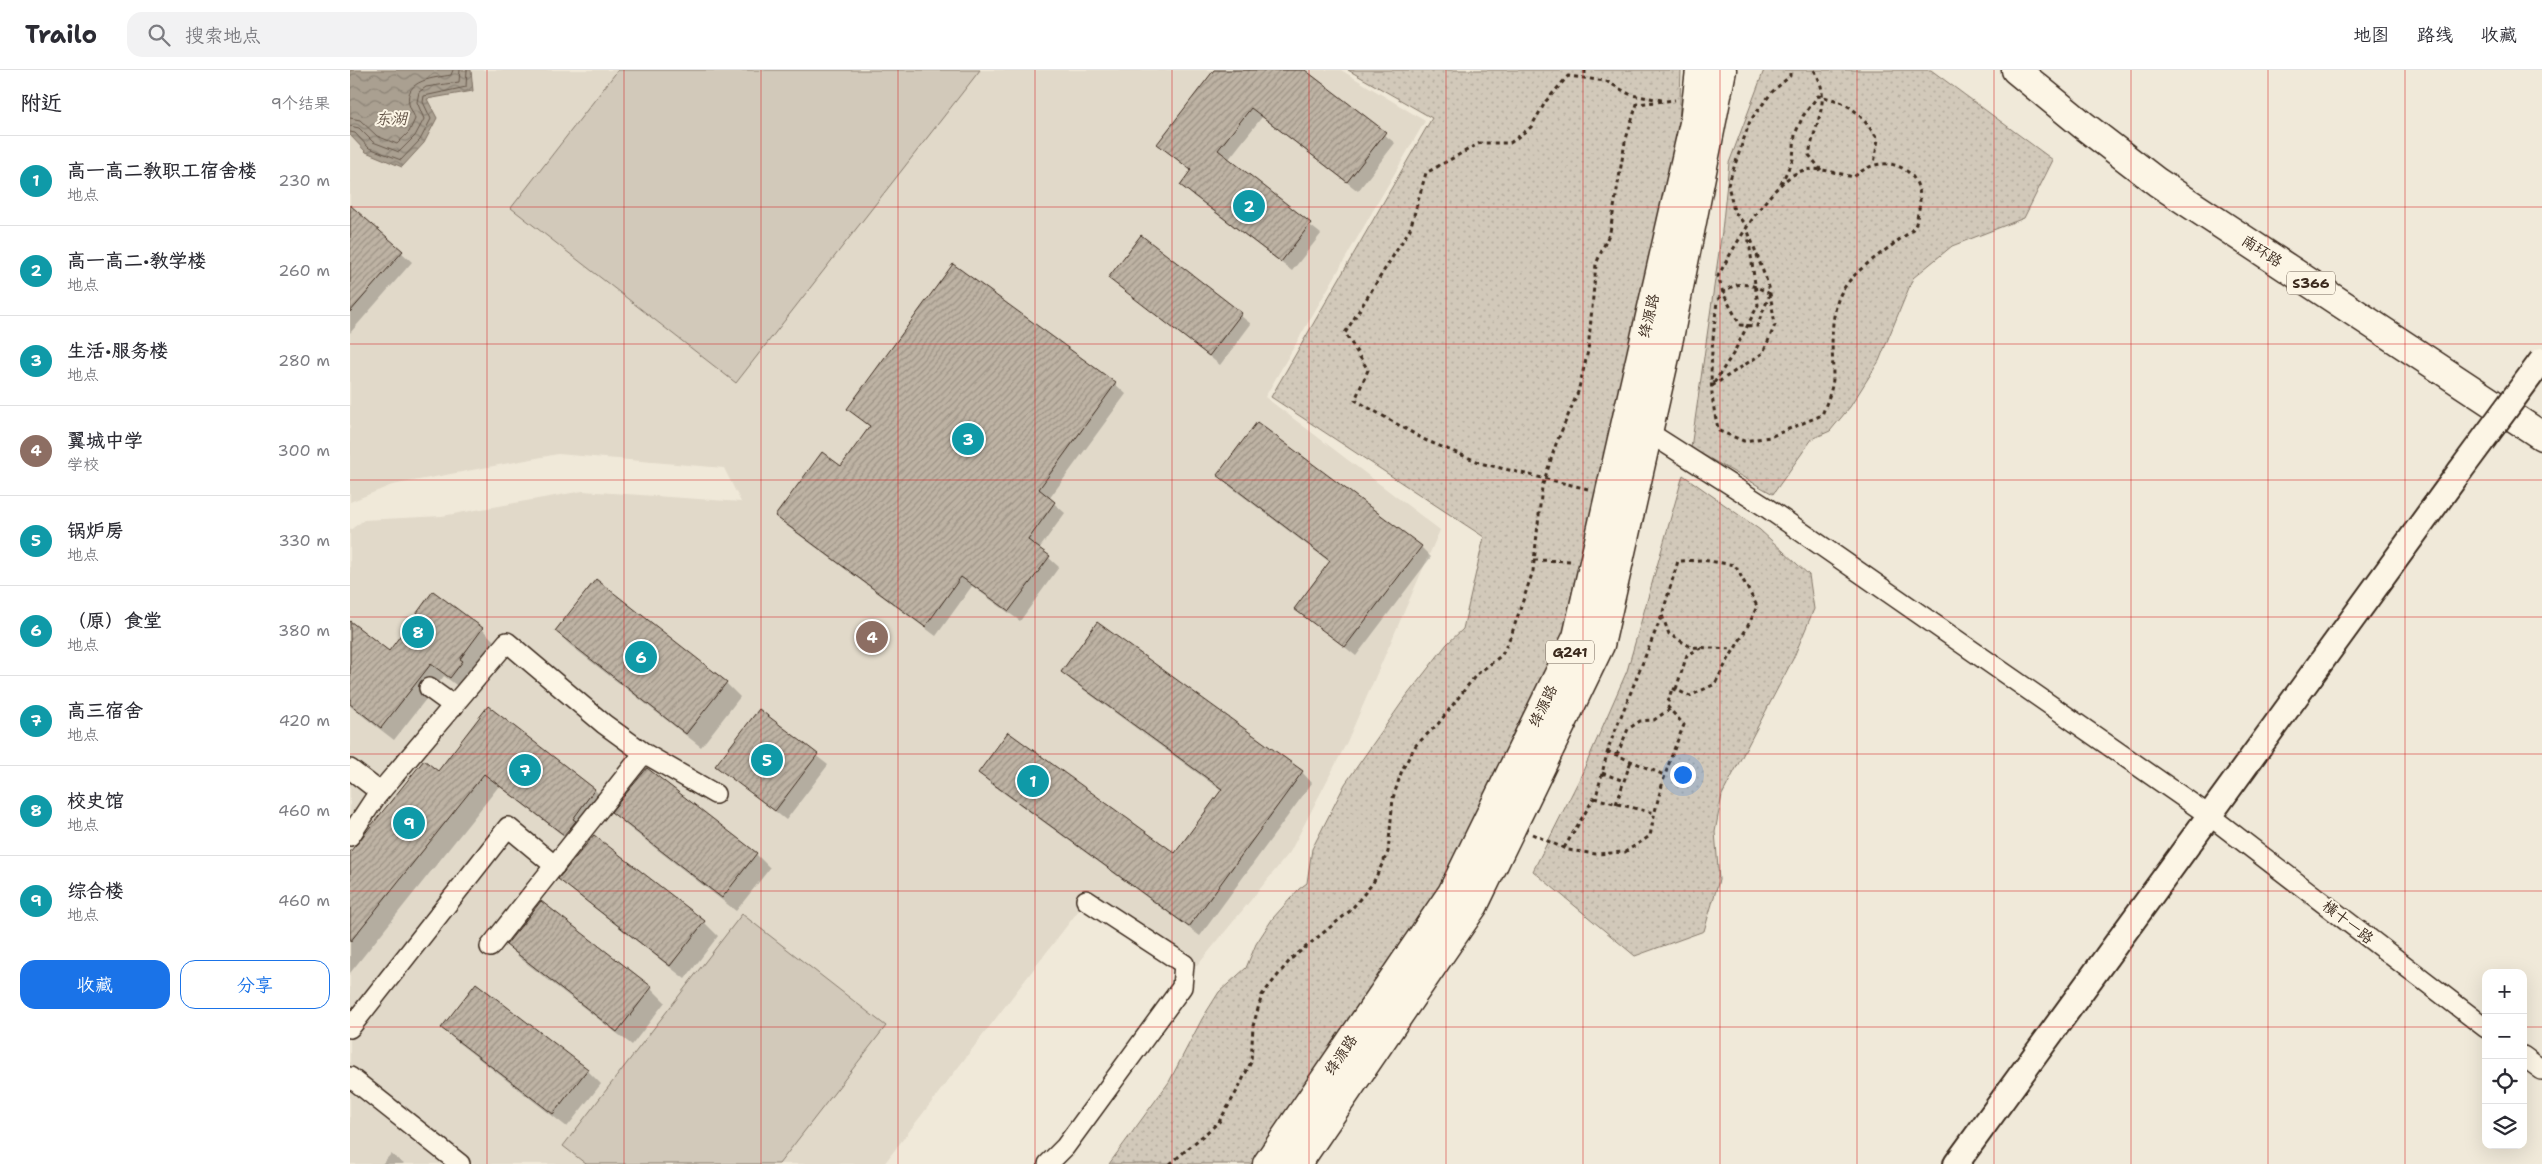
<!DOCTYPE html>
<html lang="zh">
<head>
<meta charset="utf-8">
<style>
	body { margin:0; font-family:"Shantell Sans","LXGW WenKai TC",sans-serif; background:#f2f2f3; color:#2b2b33 }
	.controls { position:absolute; right:15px; bottom:15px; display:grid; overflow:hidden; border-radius:10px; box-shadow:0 5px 20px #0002 }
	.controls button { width:45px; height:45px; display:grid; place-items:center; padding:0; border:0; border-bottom:1px solid #e1e1e2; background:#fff; color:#2b2b33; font:25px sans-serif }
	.you { position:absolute; left:1332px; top:704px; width:18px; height:18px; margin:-12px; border:4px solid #fff; border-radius:50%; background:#1a73e8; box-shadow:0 0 0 8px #1a73e833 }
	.badge { display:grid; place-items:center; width:32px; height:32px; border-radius:50%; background:#1a73e8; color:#fff; font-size:16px; font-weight:700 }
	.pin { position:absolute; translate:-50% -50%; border:2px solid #fff; box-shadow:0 1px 5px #0006 }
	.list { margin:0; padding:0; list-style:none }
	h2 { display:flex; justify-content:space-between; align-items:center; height:65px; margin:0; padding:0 20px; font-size:21px }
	h2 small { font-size:16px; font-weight:400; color:#7c7c81 }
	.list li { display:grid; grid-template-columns:32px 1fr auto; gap:15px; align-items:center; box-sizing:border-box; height:90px; padding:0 20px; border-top:1px solid #e1e1e2 }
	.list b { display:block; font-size:19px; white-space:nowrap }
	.list p { margin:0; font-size:16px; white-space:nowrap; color:#7c7c81 }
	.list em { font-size:16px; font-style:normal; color:#7c7c81 }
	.actions { display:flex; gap:10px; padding:15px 20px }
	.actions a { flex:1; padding:11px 0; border:1px solid #1a73e8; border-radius:15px; text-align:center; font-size:18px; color:#1a73e8 }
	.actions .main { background:#1a73e8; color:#fff }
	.icon { flex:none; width:28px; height:28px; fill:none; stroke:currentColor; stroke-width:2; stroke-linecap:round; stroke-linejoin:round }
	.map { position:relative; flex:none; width:2192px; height:1094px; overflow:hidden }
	header { display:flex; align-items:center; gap:30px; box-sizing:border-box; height:70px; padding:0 25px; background:#fff; border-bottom:1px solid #e1e1e2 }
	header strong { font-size:24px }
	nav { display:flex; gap:28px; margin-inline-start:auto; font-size:18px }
	.search { width:350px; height:45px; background:#f2f2f3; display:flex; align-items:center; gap:12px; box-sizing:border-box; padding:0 18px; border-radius:15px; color:#7c7c81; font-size:19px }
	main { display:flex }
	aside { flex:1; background:#fff }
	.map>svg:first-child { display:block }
	.built { fill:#e1d9c9 }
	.green { fill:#d2c9ba; stroke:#867a6c }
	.park { fill:url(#park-dots); stroke:#867a6c }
	.water { fill:url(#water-waves); stroke:#7e7163 }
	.shadow { fill:#0003 }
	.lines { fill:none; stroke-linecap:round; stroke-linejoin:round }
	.shore { stroke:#67594c; stroke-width:1 }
	.building { fill:url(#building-hatch); stroke:#3b2a1e }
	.minor-casing { stroke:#3b2a1e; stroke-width:22 }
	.tertiary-casing { stroke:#3b2a1e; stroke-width:28 }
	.primary-casing { stroke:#3b2a1e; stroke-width:31 }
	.trunk-casing { stroke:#3b2a1e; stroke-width:31 }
	.path { stroke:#3b2a1e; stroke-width:3; stroke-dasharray:4 4; stroke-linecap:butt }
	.minor { stroke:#fcf5e5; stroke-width:19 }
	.tertiary { stroke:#fcf5e5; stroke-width:24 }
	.primary { stroke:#fcf5e5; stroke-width:28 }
	.trunk { stroke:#fcf5e5; stroke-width:28 }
	.tertiary-bridge-casing { stroke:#3b2a1e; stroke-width:28; stroke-linecap:butt }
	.tertiary-bridge { stroke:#fcf5e5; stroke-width:24 }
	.grid { fill:none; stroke:#d62828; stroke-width:1; stroke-opacity:0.55 }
	.labels { text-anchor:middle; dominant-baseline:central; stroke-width:4; stroke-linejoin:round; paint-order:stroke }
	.shield { fill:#fcf5e5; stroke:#75675a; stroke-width:1 }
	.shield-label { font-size:14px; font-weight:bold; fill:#3b2a1e }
	.street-label { font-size:15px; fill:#3b2a1e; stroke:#fcf5e5 }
	.water-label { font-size:16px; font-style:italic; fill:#625346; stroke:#fcf5e5 }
</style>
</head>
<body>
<header>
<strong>Trailo</strong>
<div class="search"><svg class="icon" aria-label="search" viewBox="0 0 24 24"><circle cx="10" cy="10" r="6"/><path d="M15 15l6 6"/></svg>搜索地点</div>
<nav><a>地图</a><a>路线</a><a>收藏</a></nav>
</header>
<main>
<aside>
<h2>附近<small>9个结果</small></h2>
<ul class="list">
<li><span class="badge" style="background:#0f9aa8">1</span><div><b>高一高二教职工宿舍楼</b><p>地点</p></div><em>230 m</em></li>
<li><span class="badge" style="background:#0f9aa8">2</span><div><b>高一高二·教学楼</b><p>地点</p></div><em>260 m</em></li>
<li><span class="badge" style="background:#0f9aa8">3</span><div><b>生活·服务楼</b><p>地点</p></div><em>280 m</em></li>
<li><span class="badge" style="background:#8d6e63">4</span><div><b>翼城中学</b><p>学校</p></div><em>300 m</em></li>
<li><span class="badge" style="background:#0f9aa8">5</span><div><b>锅炉房</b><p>地点</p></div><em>330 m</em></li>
<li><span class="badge" style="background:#0f9aa8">6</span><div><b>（原）食堂</b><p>地点</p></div><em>380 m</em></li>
<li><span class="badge" style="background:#0f9aa8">7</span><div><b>高三宿舍</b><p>地点</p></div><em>420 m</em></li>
<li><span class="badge" style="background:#0f9aa8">8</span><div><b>校史馆</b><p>地点</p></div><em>460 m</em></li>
<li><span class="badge" style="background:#0f9aa8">9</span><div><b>综合楼</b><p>地点</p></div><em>460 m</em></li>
</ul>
<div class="actions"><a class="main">收藏</a><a>分享</a></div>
</aside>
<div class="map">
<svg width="2192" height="1094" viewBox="0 0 2192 1094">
	<defs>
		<pattern id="park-dots" width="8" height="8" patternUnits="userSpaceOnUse" patternTransform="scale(1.25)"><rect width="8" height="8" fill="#d2c9ba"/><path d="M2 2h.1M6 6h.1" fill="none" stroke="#b5ad9f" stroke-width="1.8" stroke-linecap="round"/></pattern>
		<pattern id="water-waves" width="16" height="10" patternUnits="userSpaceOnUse" patternTransform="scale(1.25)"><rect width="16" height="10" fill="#aaa091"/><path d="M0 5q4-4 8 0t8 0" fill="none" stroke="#8c8376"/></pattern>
		<pattern id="building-hatch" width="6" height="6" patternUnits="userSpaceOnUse" patternTransform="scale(1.25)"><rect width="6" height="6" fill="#beb3a4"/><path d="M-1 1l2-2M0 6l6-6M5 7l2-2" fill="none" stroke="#9c9285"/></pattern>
	</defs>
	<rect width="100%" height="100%" fill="#f0e9d9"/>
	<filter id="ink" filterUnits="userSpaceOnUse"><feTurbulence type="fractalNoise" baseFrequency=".02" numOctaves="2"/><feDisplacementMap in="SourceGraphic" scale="10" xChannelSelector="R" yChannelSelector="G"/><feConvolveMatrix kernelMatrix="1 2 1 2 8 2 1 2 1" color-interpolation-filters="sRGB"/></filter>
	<g filter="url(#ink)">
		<path class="built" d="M0 0H991L1075 51 915 327 1090 460 996 674 940 782 847 896 742 823 534 1094H0V460L14 450 92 446 233 421 391 432 374 398 208 384 42 415 0 432Z"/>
		<path class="green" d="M268 0H630L386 313 161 138Z
			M392 844 536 956 429 1094H236L213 1076Z"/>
		<path class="park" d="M998 0H1331L1329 61 1232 511 1203 600 1092 823 907 1094H759L819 1012 852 949 869 922 896 898 906 874 923 848 949 819 957 813 962 779 995 714 1055 628 1097 574 1113 559 1134 467 921 327 1082 48Z
			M1414 0H1581L1703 90 1674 148 1602 176 1563 208 1529 291 1500 337 1480 361 1462 369 1423 424 1341 378 1372 161 1379 93Z
			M1333 405 1410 460 1459 505 1464 539 1443 589 1372 725 1365 762 1369 810 1354 861 1285 886 1183 801 1230 708 1277 601Z"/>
		<path class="water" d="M0 0H121L123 21 77 29 87 48 74 73 52 97 16 82 0 65Z"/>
		<path class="shadow" d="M866 0H953L1045 73 1008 121 912 47 878 90 971 164 942 201 842 125 832 114 842 102 809 74Z
			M0 136 62 192 0 263Z
			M791 167 901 254 870 295 760 208Z
			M603 196 765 314 776 324 699 429 715 443 689 479 709 497 670 551 622 516 586 566 437 456 427 446 491 398 520 357 499 339Z
			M868 405 1071 477 1081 487 1006 586 946 538 981 493 878 415Z
			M246 511 376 613 390 627 351 677 220 575 206 561Z
			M84 523 132 559 145 572 113 620 94 606 44 670 0 636V553L39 583Z
			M712 602 952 702 962 713 850 866 640 713 629 703 826 785 872 721 723 612Z
			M138 638 245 720 258 734 229 778 149 716 0 903V784L88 703Z
			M409 641 478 695 436 750 367 695Z
			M263 742 406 784 420 798 386 841 277 756Z
			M244 766 354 852 368 866 335 909 224 822 210 809Z
			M157 875 301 918 315 932 282 975 171 889Z
			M126 914 237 1000 251 1014 217 1057 106 971 93 957Z
			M41 1084 54 1094H32Z"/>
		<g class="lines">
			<path class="shore" d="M0 48 10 50 27 66 47 74 59 62 65 49C64 44 60 39 59 34 54 9 85 8 101 5L103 0
				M0 56 9 58 23 72 49 82 65 66 74 49 67 32 69 22 76 17 109 12 110 0
				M0 62 5 63 19 78 51 90 70 70 81 49 73 32 74 26 116 17 117 0"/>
		</g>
		<path class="building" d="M864 0H955L1036 62 997 112 901 38 868 80 961 153 931 192 830 115 841 100 807 74Z
			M0 135 53 181 0 242Z
			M791 165 892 243 859 286 758 208Z
			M603 194 766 313 689 419 705 432 678 470 700 486 659 541 611 507 575 557 425 446 472 382 491 396 520 356 497 339Z
			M907 352 1072 476 995 577 944 539 980 491 867 405Z
			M246 509 377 612 336 664 205 561Z
			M83 521 133 558 110 589 113 591 100 608 81 594 31 658 0 634V551L39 581Z
			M747 552 953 701 839 857 628 703 658 662 825 783 872 719 711 602Z
			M138 636 245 719 223 749 226 751 214 765 134 704 0 872V782L74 690 88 701Z
			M409 639 468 684 425 741 365 696Z
			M297 698 407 783 372 828 261 742Z
			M244 765 355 851 320 896 208 809Z
			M191 831 302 917 267 962 156 875Z
			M126 913 238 999 203 1044 91 958Z"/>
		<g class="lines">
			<defs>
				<path id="minor" d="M1298 362 1417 438 1860 746 2136 958
					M79 618 104 636
					M0 699 30 722
					M0 766 25 728 157 572 254 654 294 683 365 724
					M140 877 294 683
					M0 958 158 757 205 796
					M2173 986 2192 1000
					M0 1007 110 1094
					M698 1094 715 1077 832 917 834 894 736 830"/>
				<path id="tertiary" d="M1606 1094 2110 401"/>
				<path id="primary" d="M1666 0 1733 55 1807 112 2192 366"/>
				<path id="trunk" d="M917 1094 1102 823 1227 567 1344 53 1350 0
					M947 1094 1124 835 1250 575 1317 278 1372 0"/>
			</defs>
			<use href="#minor" class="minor-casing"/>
			<use href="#tertiary" class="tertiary-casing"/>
			<use href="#primary" class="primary-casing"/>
			<use href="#trunk" class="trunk-casing"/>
			<path class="path" d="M1235 0V8
				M1464 0C1483 29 1464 55 1459 85L1471 100
				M1431 114 1443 89 1445 64 1453 46 1468 26C1502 32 1509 43 1528 69L1524 94
				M1420 224 1407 256 1390 255 1373 223 1368 206C1383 179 1423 106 1455 100 1470 97 1489 104 1504 107 1535 78 1580 100 1568 143 1567 147 1567 154 1564 157 1562 162 1554 166 1550 169 1529 186 1497 204 1488 230 1479 257 1483 282 1483 309 1482 321 1476 334 1472 345L1420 367 1394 371 1369 361C1356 316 1362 278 1367 231 1382 208 1399 212 1420 224
				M1364 313 1383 284 1408 235 1398 165
				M1362 316 1413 283 1425 255 1419 217 1396 156 1384 141 1378 115 1400 51 1422 22 1440 6V0
				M1238 419 1134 394 1075 370 1005 330 1018 300 995 263 1060 159 1076 103 1130 73H1160L1181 57 1196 31 1218 6 1256 11 1281 25 1312 30
				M1184 490 1223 491
				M1326 619 1337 585 1351 578
				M1257 681 1314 705
				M1267 685 1278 659 1290 651 1304 650 1320 639
				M1252 703 1274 711
				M1244 728 1304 743
				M1266 734 1281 691
				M1182 764 1218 780 1246 784 1275 782 1300 766C1307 727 1318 692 1334 655L1317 636 1322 618 1340 626 1365 614C1378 587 1396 564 1407 536L1385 495 1352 490 1328 491 1312 545 1319 564 1341 577 1383 579
				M1214 778 1247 723 1259 676 1312 545
				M820 1094 869 1052 887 1021 901 992 903 956 912 925 941 889 1000 841 1023 813 1038 782 1043 728 1052 700 1066 675 1088 654 1126 605 1152 585 1162 563 1183 501 1192 417 1206 374 1228 322 1238 281 1246 194 1260 162 1275 72 1287 34 1325 30"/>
			<use href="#minor" class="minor"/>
			<use href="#tertiary" class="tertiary"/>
			<use href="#primary" class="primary"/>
			<use href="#trunk" class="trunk"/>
			<defs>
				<path id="tertiary-bridge" d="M2110 401 2192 290"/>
			</defs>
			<use href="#tertiary-bridge" class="tertiary-bridge-casing"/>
			<use href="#tertiary-bridge" class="tertiary-bridge"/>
		</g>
	</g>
	<path class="grid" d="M137 0V1094M274 0V1094M411 0V1094M548 0V1094M685 0V1094M822 0V1094M959 0V1094M1096 0V1094M1233 0V1094M1370 0V1094M1507 0V1094M1644 0V1094M1781 0V1094M1918 0V1094M2055 0V1094M0 137H2192M0 274H2192M0 410H2192M0 547H2192M0 684H2192M0 821H2192M0 957H2136M2173 957H2192"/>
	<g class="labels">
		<g class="shield">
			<rect x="1937" y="201.5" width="48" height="23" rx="4"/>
			<rect x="1196" y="570.5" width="48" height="23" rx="4"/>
		</g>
		<g class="shield-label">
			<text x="1961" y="213">S366</text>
			<text x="1220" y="582">G241</text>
		</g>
		<g class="street-label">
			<text transform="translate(1912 181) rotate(33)">南环路</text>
			<text transform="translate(1299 246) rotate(-77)">绛源路</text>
			<text transform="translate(1193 636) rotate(-64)">绛源路</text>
			<text transform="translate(1998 852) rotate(38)">横十一路</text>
			<text transform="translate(991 985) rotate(-56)">绛源路</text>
		</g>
		<g class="water-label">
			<text x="41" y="48">东湖</text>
		</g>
	</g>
</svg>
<div class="controls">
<button>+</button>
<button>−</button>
<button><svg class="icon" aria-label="locate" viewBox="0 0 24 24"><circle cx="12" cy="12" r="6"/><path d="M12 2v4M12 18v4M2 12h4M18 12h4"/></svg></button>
<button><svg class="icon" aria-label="layers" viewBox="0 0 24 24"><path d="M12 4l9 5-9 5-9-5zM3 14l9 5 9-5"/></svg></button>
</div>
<div class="you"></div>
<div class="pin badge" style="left:683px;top:711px;background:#0f9aa8">1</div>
<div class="pin badge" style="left:899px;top:136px;background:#0f9aa8">2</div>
<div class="pin badge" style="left:618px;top:369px;background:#0f9aa8">3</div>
<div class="pin badge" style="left:522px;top:567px;background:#8d6e63">4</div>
<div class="pin badge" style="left:417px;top:690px;background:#0f9aa8">5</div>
<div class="pin badge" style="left:291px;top:587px;background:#0f9aa8">6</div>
<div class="pin badge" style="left:175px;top:700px;background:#0f9aa8">7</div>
<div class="pin badge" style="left:68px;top:562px;background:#0f9aa8">8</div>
<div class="pin badge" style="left:59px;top:753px;background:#0f9aa8">9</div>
</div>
</main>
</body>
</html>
